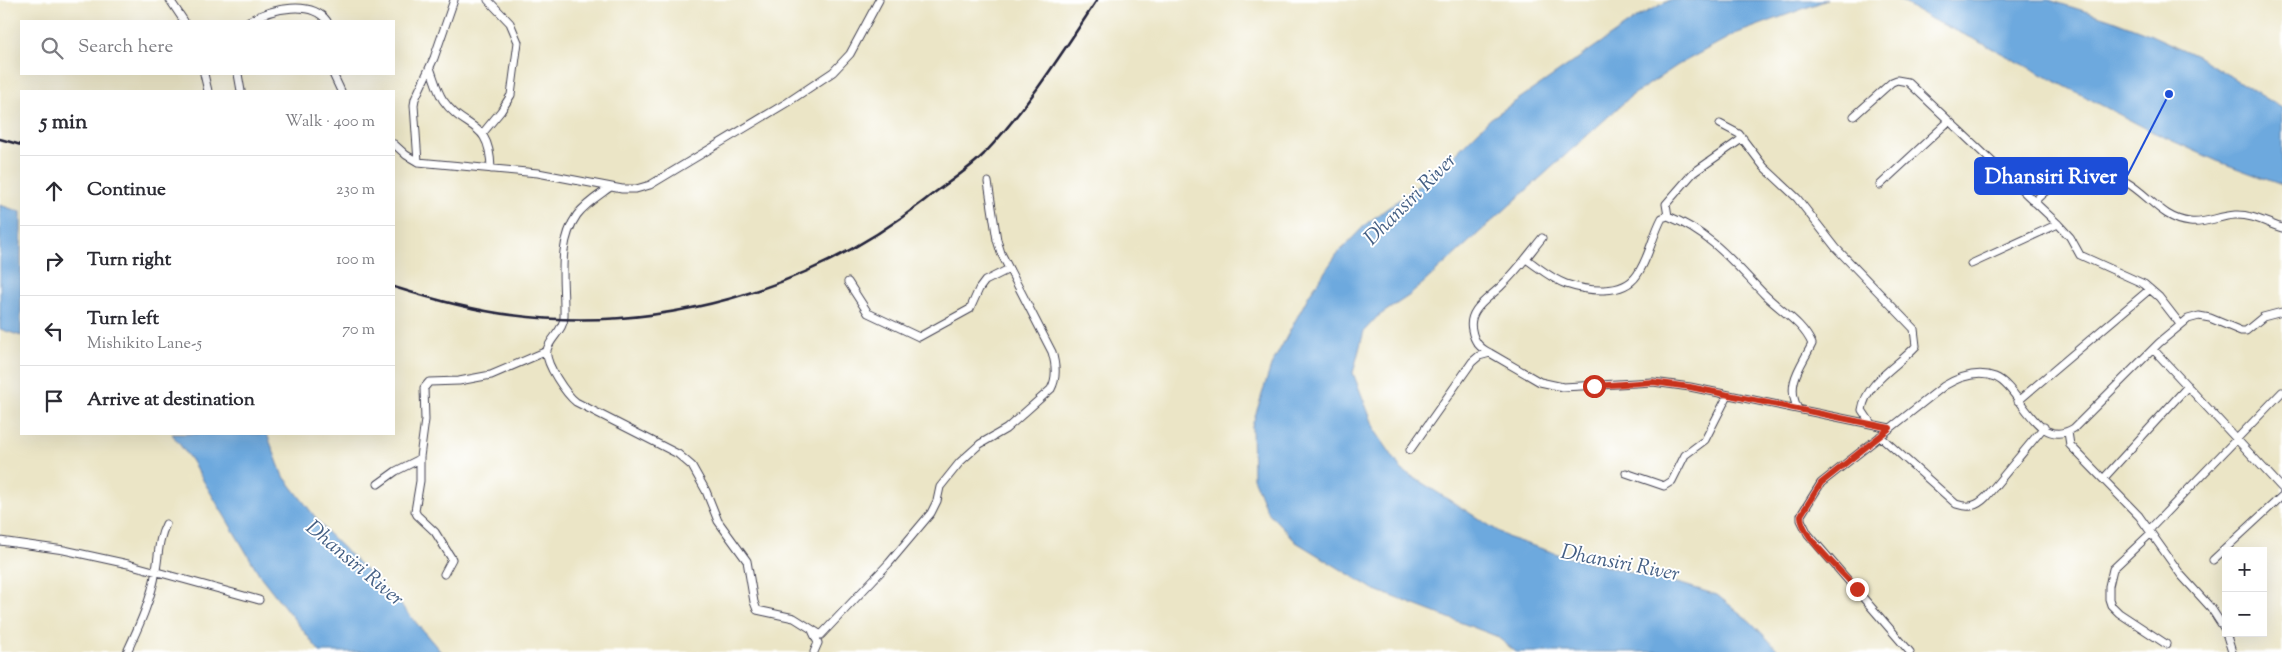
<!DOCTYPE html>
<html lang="en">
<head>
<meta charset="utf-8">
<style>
	body { margin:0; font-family:"Sorts Mill Goudy",serif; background:#f2f2f3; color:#2b2b33 }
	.controls { position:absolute; right:15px; bottom:15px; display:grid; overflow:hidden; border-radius:0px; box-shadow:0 5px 20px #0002 }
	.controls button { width:45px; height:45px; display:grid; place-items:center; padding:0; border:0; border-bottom:1px solid #e1e1e2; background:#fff; color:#2b2b33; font:25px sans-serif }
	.stop { position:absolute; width:15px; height:15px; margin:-11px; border:4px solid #c8321e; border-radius:50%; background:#fff }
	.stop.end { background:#c8321e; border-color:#fff; box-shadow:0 1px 5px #0008 }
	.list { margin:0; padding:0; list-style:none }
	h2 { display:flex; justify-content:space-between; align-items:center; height:65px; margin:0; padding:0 20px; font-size:21px }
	h2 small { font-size:16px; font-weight:400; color:#7c7c81 }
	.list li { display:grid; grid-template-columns:32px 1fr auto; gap:15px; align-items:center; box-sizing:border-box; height:70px; padding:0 20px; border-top:1px solid #e1e1e2 }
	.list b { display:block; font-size:19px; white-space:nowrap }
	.list p { margin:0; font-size:16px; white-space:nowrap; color:#7c7c81 }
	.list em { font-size:16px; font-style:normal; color:#7c7c81 }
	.icon { flex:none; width:28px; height:28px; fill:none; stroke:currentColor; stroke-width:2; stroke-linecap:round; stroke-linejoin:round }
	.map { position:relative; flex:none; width:2282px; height:652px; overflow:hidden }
	.search { position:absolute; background:#fff; box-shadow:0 5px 20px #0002; left:20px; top:20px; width:375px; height:55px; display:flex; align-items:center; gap:12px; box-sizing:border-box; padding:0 18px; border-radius:0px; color:#7c7c81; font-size:19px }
	.panel { position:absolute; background:#fff; box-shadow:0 5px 20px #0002; left:20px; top:90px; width:375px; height:345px; border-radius:0px }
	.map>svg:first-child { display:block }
	.water { fill:#6da9de; stroke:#48668c }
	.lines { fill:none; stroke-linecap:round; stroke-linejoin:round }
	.street-casing { stroke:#403f50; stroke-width:9 }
	.street { stroke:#fff; stroke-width:7 }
	.rail { stroke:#22223b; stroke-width:2.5 }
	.route { stroke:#c8321e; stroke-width:6 }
	.labels { text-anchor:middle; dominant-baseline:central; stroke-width:4; stroke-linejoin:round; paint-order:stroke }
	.water-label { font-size:21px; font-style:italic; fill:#445f84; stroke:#fff }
	.leader { fill:none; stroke:#1d4ed8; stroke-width:2 }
	.callout-dot { fill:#1d4ed8; stroke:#fff; stroke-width:2 }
	.callout { fill:#1d4ed8; stroke:#1d4ed8; stroke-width:2 }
	.callout-label { font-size:21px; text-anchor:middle; font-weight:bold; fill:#fff }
</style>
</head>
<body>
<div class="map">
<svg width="2282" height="652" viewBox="0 0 2282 652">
	<rect width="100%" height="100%" fill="#fff"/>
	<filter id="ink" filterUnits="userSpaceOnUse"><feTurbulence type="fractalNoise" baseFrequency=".02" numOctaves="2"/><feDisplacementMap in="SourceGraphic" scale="10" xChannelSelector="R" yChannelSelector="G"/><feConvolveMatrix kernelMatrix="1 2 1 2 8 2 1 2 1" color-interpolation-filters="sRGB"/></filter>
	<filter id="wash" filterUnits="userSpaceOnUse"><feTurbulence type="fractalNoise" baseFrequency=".0096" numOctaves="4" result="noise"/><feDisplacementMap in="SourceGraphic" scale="20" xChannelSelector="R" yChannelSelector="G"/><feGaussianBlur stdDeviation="1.12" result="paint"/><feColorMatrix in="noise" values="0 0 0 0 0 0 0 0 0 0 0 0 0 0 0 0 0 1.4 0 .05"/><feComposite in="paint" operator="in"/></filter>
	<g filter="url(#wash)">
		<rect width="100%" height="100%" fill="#ebe5c6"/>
		<path class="water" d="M1670 0H1827L1735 34 1678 65 1630 97 1410 295 1377 317 1364 331 1353 373 1376 432 1402 470 1509 538 1564 556 1681 584 1717 595 1751 622 1780 652H1516L1496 636 1373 589 1296 542 1267 511 1253 478 1252 426 1271 366 1309 295 1337 254 1366 224 1438 171 1490 119 1641 15Z
			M1899 0H2049L2110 19 2149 34 2197 56 2282 108V185L2217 161 2153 132 1978 41 1931 19Z
			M0 205 21 212V336L0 329Z
			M172 434H267L282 474 326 531 401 605 441 652H320L261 577 191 460Z"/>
	</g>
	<g filter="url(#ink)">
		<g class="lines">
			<defs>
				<path id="street" d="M170 0 184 21
					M249 21C273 8 311 0 327 21
					M430 68C434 78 437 91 443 100 465 132 490 118 491 169
					M204 74 208 91
					M238 74 241 91
					M333 74 341 91
					M1854 116 1892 82 1897 80 1908 82 2058 224 2070 237 2080 255 2144 284 2159 297 2180 324
					M1720 124 1739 134 1764 167 1797 198 1836 248 1914 329 1916 346C1898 366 1866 382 1862 410L1870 422
					M482 134 501 111 511 95 518 42 510 23 488 0
					M394 144 406 155 418 162 538 173 622 189H636L650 185 788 102 833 72 850 54 879 0
					M418 162 414 105 415 99 434 58 454 0
					M1880 185 1948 122
					M609 188C598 196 585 204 577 215 556 245 565 283 564 317 564 330 550 338 547 350 544 363 567 395 576 402L678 454 692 466 706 491 718 521 747 561 754 602 757 610 794 618 821 635 889 563 931 513 937 501 940 487 960 462 980 444 1006 429 1051 389C1057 378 1056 365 1052 352L1001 253 997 240 988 182
					M2034 202C2041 195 2046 189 2055 186 2068 180 2114 174 2126 182 2149 195 2162 219 2190 222 2205 224 2219 216 2235 215 2251 214 2267 223 2282 228
					M1668 216 1666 204 1693 173 1743 138
					M1526 259C1538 267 1552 279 1566 284 1587 291 1623 296 1637 275 1649 258 1652 237 1662 218L1668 216C1712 234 1733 262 1765 295 1781 311 1803 323 1812 344 1801 367 1785 383 1798 409
					M1971 264 2058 224
					M848 282 868 313 919 337 970 309 979 289 985 281 1009 269
					M2153 349 2282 488
					M1490 353C1480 348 1474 342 1472 330 1467 309 1490 298 1502 285 1517 271 1529 254 1542 238
					M2018 401 2150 289
					M2068 432 2070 445 2139 516 2181 575 2211 608 2226 631
					M1880 436 1956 504C1968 508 1976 507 1986 497L2044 427
					M1410 450 1472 362 1479 356 1490 353 1540 382 1563 387 1653 382 1690 387 1890 428
					M1626 473 1664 486 1672 481 1685 455 1705 440 1728 395
					M2104 478 2188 386
					M378 484 396 471 420 459
					M2149 530 2282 392
					M2151 533 2113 569 2109 586V599L2111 605 2119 613 2166 644
					M0 541 64 550 128 564 259 600
					M2213 560 2282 496
					M444 574 452 559 435 532 417 515 415 511 420 481V457L425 420 424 388 429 382 459 381 491 375 547 351
					M812 630 818 643 814 652
					M2226 633 2232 652
					M127 652C139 626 152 598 156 570 159 553 158 540 166 524
					M1910 652 1808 534 1801 520V515L1821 483 1944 386C1959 377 1977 370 1995 377 2021 387 2036 452 2074 428L2159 343 2188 319 2199 316 2210 318 2241 331H2246L2263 317 2282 312"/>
			</defs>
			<use href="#street" class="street-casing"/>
			<use href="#street" class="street"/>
			<path class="rail" d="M0 139 21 145
				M394 287C432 299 471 310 511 315 657 334 810 291 925 200 944 185 967 171 984 154 1028 107 1062 53 1097 0"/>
		</g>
	</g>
	<g class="lines" filter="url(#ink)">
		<path class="route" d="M1594 386 1653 382 1690 387 1890 428 1821 483 1801 515C1800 536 1844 573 1857 589"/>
	</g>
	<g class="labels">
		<g class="water-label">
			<text transform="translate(1411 200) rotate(-45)">Dhansiri River</text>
			<text transform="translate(354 564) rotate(40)">Dhansiri River</text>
			<text transform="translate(1620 564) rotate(11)">Dhansiri River</text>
		</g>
	</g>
	<path class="leader" d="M2169 94L2127 176"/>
	<circle class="callout-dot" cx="2169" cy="94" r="5"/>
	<rect class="callout" x="1975" y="158" width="152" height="36" rx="5"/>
	<g class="callout-label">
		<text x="2051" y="183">Dhansiri River</text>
	</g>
</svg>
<div class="controls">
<button>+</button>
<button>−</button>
</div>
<div class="stop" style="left:1594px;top:386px"></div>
<div class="stop end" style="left:1857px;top:589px"></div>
<div class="search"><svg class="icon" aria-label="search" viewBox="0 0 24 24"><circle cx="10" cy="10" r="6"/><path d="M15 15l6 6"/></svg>Search here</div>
<section class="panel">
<h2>5 min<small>Walk · 400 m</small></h2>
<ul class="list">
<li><svg class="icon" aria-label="ahead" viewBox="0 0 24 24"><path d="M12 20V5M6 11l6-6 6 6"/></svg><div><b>Continue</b></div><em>230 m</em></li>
<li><svg class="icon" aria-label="right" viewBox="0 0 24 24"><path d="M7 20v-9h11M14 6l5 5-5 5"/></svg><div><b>Turn right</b></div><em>100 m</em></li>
<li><svg class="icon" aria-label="left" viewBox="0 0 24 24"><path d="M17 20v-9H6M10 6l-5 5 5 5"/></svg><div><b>Turn left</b><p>Mishikito Lane-5</p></div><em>70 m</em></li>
<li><svg class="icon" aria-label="arrive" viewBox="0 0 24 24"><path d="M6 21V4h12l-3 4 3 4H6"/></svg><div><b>Arrive at destination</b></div></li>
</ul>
</section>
</div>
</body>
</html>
